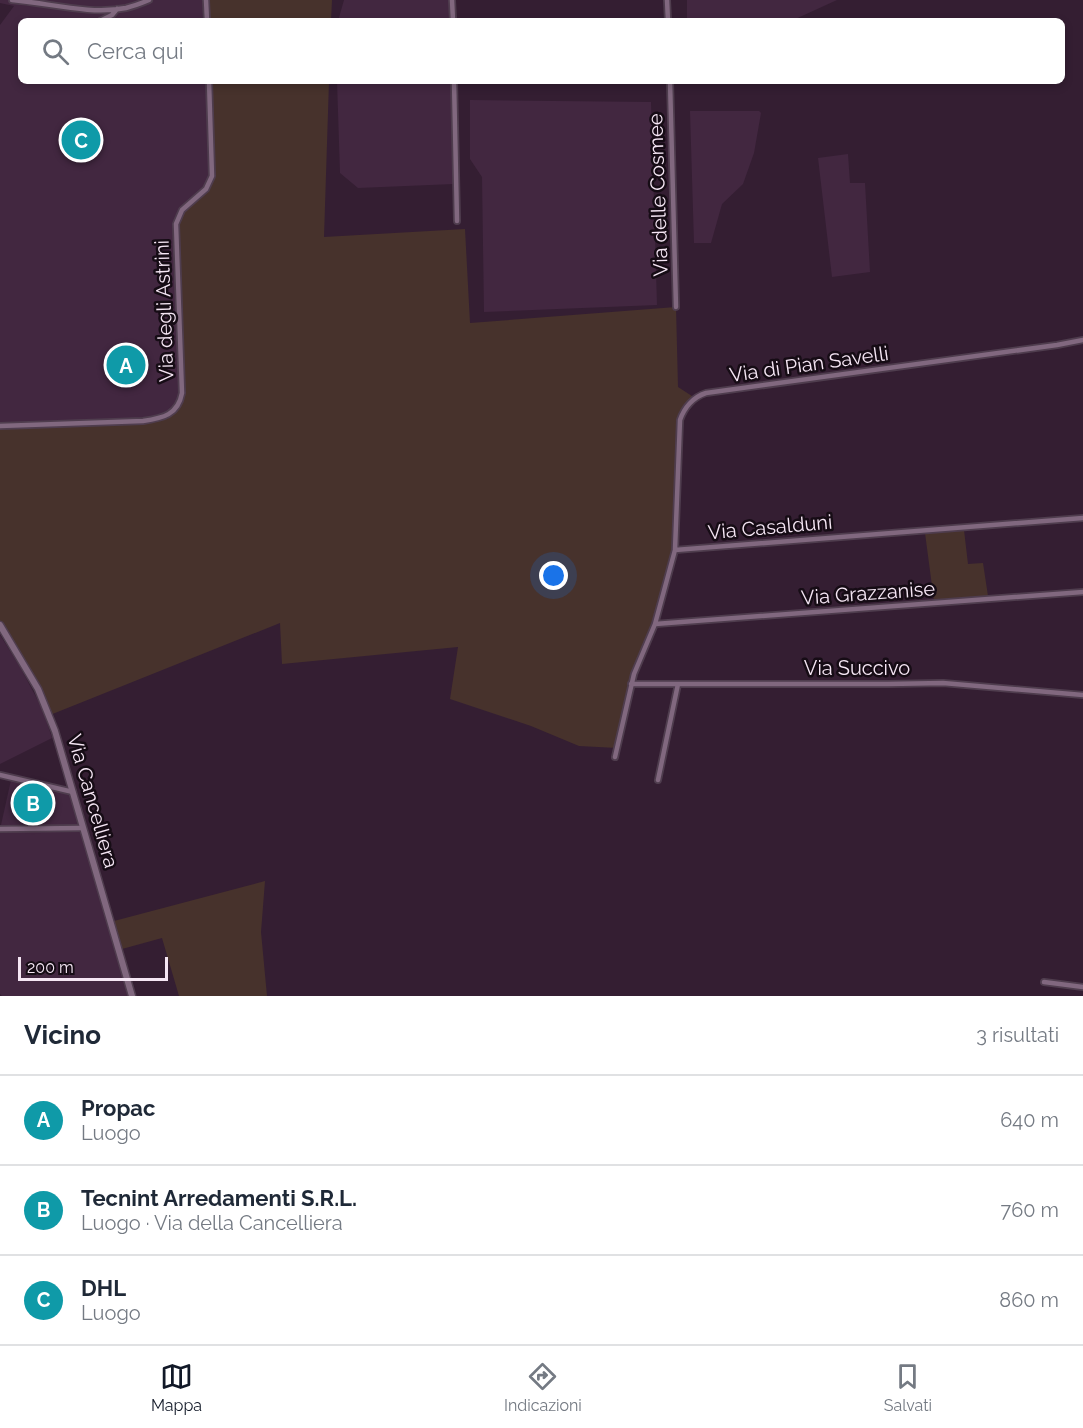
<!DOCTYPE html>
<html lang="it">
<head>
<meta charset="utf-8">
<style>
	body { margin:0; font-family:Raleway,sans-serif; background:#f2f2f3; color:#1f2937 }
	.scale { position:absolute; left:18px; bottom:15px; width:150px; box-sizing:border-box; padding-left:6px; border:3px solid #f5e6f4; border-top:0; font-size:16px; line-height:21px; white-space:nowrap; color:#f5e6f4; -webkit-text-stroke:4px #160c15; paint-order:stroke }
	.you { position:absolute; left:554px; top:576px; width:21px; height:21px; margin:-15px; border:4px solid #fff; border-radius:50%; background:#1a73e8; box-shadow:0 0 0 9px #1a73e833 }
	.badge { display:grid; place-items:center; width:39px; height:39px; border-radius:50%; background:#111827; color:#fff; font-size:20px; font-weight:700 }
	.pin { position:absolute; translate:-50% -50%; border:3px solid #fff; box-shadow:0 2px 6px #0006 }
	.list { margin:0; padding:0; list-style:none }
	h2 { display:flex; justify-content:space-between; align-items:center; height:78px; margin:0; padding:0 24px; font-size:26px }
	h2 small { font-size:20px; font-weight:400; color:#747a83 }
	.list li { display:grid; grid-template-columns:39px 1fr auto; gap:18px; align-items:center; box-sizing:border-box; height:90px; padding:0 24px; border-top:2px solid #e0e1e3 }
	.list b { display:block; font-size:22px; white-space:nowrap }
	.list p { margin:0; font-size:20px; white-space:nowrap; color:#747a83 }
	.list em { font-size:20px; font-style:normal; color:#747a83 }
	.icon { flex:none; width:33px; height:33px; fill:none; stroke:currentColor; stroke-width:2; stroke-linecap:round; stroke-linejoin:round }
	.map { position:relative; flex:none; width:1083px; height:996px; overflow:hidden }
	.search { position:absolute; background:#fff; box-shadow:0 3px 9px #0003; left:18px; right:18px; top:18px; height:66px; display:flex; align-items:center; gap:15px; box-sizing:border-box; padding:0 21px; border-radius:9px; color:#747a83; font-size:22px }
	.sheet { height:348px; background:#fff }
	nav { display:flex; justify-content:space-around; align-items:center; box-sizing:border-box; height:84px; border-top:2px solid #e0e1e3; background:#fff; font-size:16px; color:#747a83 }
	nav a { display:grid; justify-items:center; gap:3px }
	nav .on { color:#111827 }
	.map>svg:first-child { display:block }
	.built { fill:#422740 }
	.green { fill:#47322c }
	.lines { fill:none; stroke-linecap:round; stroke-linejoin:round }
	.street-casing { stroke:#4f3d4e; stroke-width:8 }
	.secondary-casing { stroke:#4f3d4e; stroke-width:9 }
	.street { stroke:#81687f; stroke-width:4.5 }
	.secondary { stroke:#81687f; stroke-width:6 }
	.labels { text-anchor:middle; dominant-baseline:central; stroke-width:5; stroke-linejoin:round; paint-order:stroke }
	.street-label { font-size:20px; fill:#f5e6f4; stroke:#160c15 }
</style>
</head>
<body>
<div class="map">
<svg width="1083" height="996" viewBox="0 0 1083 996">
	<rect width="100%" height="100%" fill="#341e32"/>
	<path class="built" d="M0 0H206L207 21H21V81H209L212 176 196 198 182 393 172 413 154 420 0 426V25L14 6 0 3Z
		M344 0H451V21H338Z
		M687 0H837L791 21H687Z
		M337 81H452L454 184 358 188 340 173Z
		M470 100 651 102 657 305 484 312 482 177 470 159Z
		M690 111H759L761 113 754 153 743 184 722 204 711 243H694Z
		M848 154 850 183H865L870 272 832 277 818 158Z
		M0 635 19 665 43 710 52 738 0 764Z
		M11 780 70 795 79 825H1Z
		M81 831 128 996H2L0 994V832Z"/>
	<path class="green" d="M206 0H332L331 21H207Z
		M209 81H329L324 237 465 229 470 323 676 307 678 387 695 398 681 415 675 550 655 624 637 665 617 748 579 746 531 726 450 699 458 647 282 664 280 623 50 715 0 625V426L154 420 172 413 182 393 176 224 182 210 196 198 212 176Z
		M964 530 968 564 983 563 988 596 934 601 925 533Z
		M265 881 261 932 267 996H179L162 938 122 949 114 921Z"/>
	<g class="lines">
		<defs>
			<path id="street" d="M12 0C49 3 89 15 126 8 134 6 142 3 149 0
				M206 0 207 21
				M452 0 453 21
				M667 0 668 21
				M100 21 112 15 117 9
				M454 81 457 221
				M670 81 676 307
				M0 426 143 421C163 418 178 415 182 393L176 224 182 210 206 189 212 176 209 81
				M675 550 680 420C684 408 693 397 706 393L1057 345 1083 340
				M655 624 1083 592
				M631 684H888L943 683 1083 695
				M615 757 634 674 655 624 675 550 1083 518
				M0 775 73 792
				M658 780 678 684
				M0 829 83 828
				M1044 982 1083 987"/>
			<path id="secondary" d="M0 625 38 689 55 731 132 996"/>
		</defs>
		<use href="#street" class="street-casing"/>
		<use href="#secondary" class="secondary-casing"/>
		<use href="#street" class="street"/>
		<use href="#secondary" class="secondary"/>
	</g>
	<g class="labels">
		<g class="street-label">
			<text transform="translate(658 195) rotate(-92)">Via delle Cosmee</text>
			<text transform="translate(164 311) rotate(-92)">Via degli Astrini</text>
			<text transform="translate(809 364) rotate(-8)">Via di Pian Savelli</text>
			<text transform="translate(770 527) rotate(-5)">Via Casalduni</text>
			<text transform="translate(868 593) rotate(-4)">Via Grazzanise</text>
			<text x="857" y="668">Via Succivo</text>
			<text transform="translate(93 801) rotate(74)">Via Cancelliera</text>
		</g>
	</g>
</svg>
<div class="scale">200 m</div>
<div class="you"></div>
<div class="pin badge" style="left:126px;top:365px;background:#0f9aa8">A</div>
<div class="pin badge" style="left:33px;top:803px;background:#0f9aa8">B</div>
<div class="pin badge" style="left:81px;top:140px;background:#0f9aa8">C</div>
<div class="search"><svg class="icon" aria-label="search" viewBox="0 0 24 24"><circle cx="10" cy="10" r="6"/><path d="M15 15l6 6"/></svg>Cerca qui</div>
</div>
<section class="sheet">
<h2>Vicino<small>3 risultati</small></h2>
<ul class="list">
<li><span class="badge" style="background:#0f9aa8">A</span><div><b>Propac</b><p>Luogo</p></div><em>640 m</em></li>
<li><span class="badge" style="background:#0f9aa8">B</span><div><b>Tecnint Arredamenti S.R.L.</b><p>Luogo · Via della Cancelliera</p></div><em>760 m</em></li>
<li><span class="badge" style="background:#0f9aa8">C</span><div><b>DHL</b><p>Luogo</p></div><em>860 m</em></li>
</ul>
</section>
<nav>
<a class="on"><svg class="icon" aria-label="map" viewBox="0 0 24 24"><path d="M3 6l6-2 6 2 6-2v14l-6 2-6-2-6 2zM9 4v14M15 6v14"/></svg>Mappa</a>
<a><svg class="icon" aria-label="directions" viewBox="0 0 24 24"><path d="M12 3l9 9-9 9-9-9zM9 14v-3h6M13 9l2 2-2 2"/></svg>Indicazioni</a>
<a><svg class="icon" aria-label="saved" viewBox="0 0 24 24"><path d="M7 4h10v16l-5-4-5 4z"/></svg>Salvati</a>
</nav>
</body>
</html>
